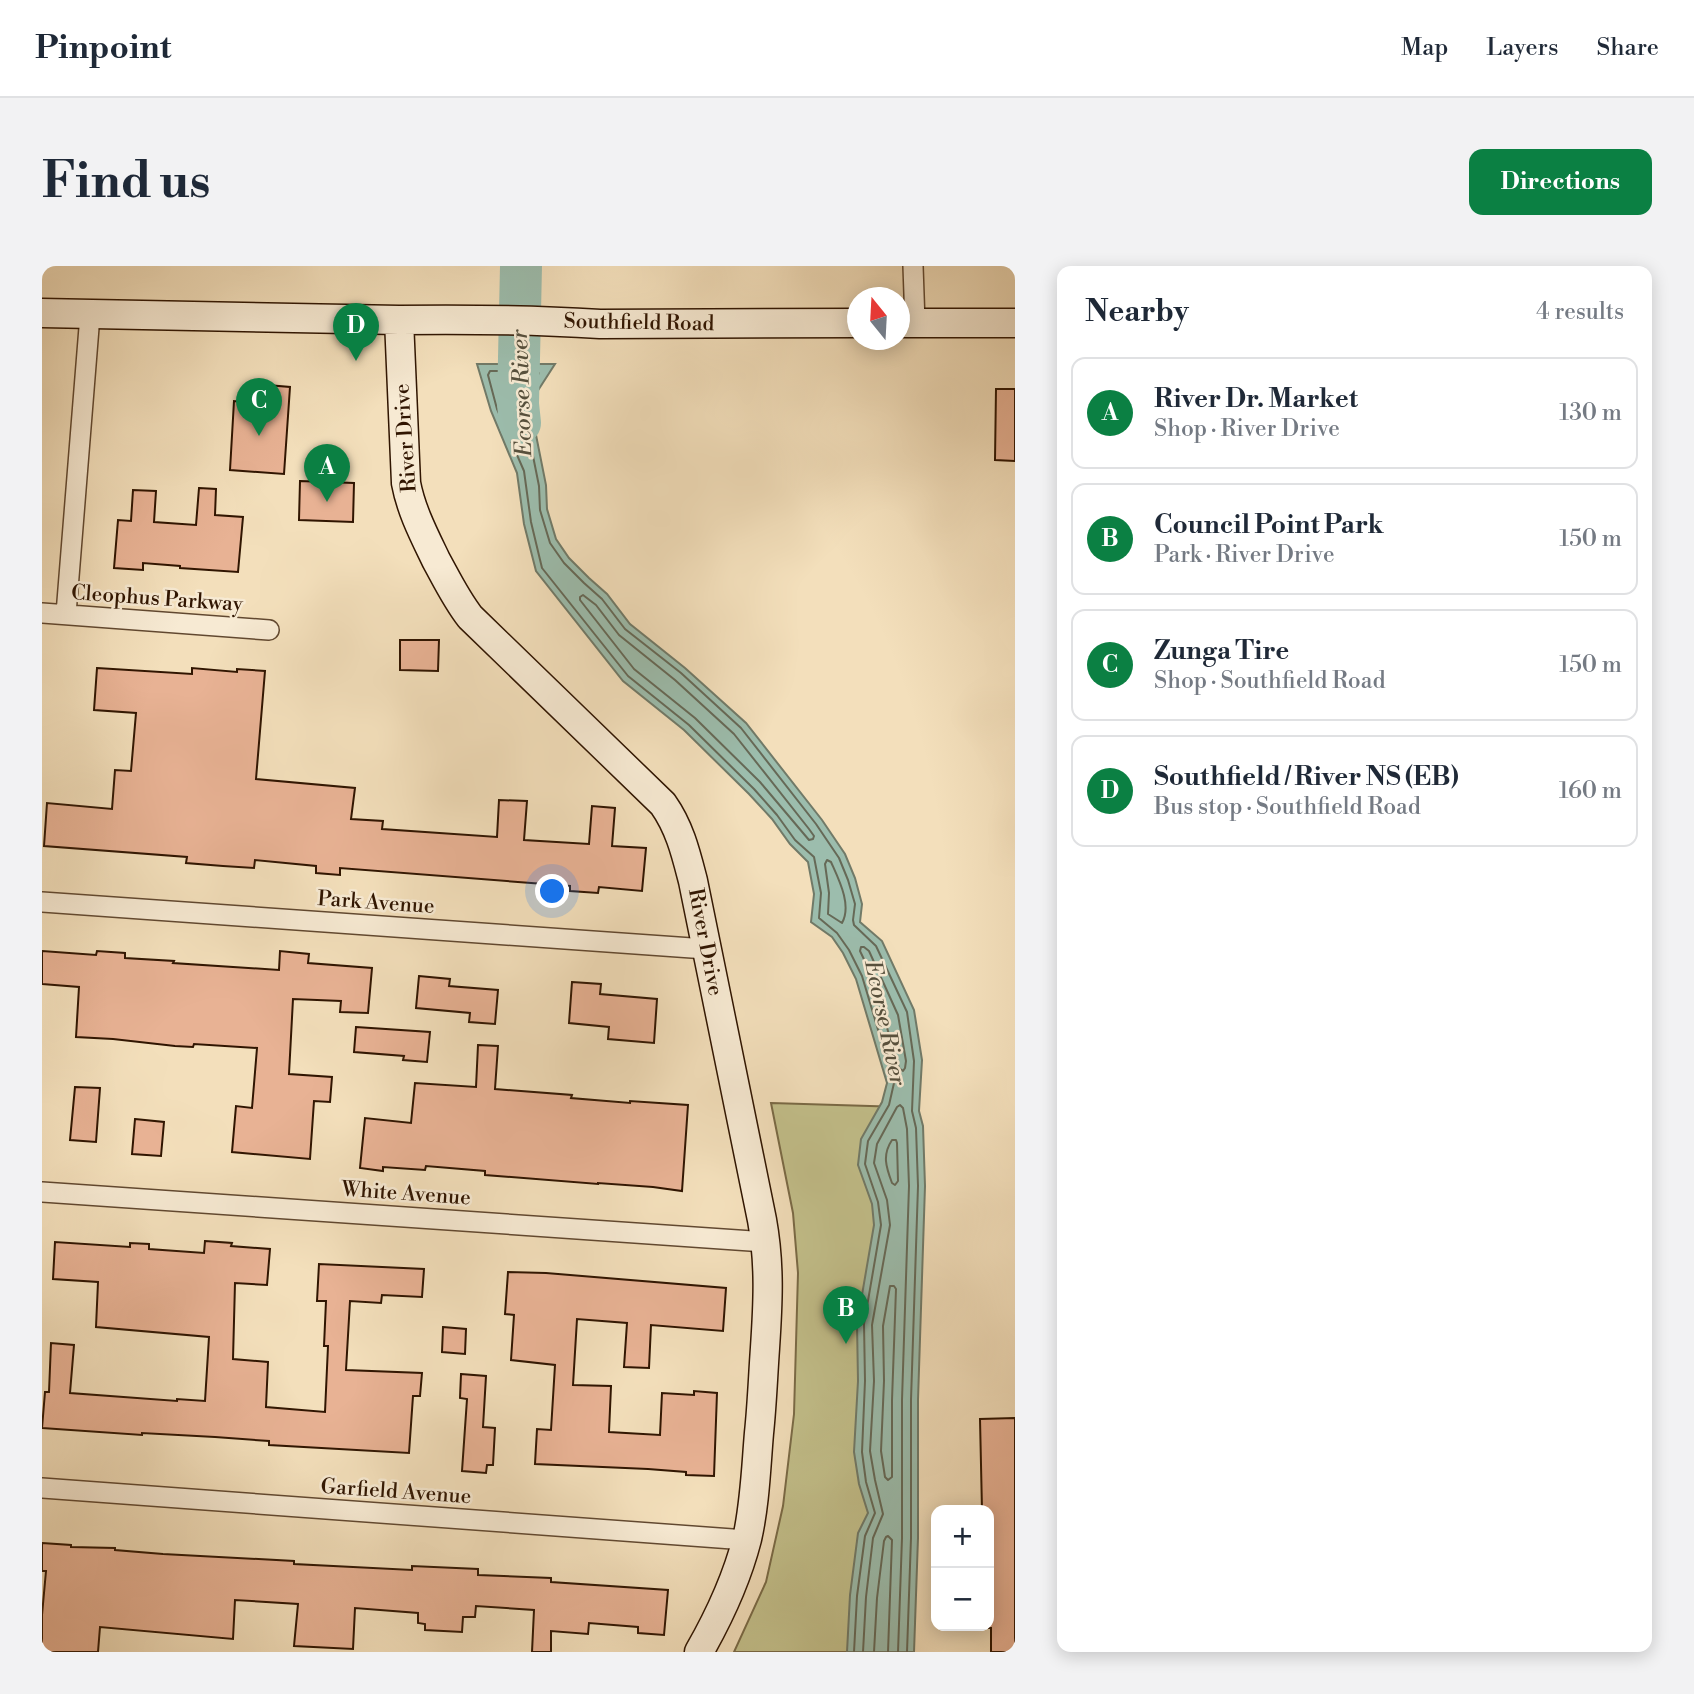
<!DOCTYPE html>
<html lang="en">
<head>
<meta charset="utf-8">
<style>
	body { margin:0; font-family:"Libre Bodoni",serif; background:#f2f2f3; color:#1f2937 }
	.controls { position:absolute; right:21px; bottom:21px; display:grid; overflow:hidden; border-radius:14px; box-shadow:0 4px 18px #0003 }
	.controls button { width:63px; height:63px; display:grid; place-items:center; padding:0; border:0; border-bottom:2px solid #e0e1e3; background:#fff; color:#1f2937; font:35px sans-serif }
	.compass { position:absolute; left:805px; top:21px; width:63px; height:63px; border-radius:50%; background:#fff; box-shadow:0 4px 18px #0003; rotate:342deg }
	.you { position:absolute; left:511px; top:626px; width:24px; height:24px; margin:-18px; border:5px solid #fff; border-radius:50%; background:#1a73e8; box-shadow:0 0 0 10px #1a73e833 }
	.badge { display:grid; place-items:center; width:46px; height:46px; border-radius:50%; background:#0b8043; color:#fff; font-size:23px; font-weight:700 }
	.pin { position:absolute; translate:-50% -58px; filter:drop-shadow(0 2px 4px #0008) }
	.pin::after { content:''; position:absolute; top:37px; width:24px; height:21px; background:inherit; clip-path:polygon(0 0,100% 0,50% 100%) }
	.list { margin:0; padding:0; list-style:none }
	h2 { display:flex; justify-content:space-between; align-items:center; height:91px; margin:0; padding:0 28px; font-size:30px }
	h2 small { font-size:23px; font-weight:400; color:#747a83 }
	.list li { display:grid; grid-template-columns:46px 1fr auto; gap:21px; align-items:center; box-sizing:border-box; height:112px; margin:0 14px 14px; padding:0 14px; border:2px solid #e0e1e3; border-radius:14px }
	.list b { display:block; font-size:26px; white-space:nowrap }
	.list p { margin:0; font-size:23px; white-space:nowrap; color:#747a83 }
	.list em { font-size:23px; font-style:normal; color:#747a83 }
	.map { position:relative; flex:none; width:973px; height:1386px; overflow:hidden; border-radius:14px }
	header { display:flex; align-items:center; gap:42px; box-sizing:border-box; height:98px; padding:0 35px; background:#fff; border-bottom:2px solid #e0e1e3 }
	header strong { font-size:33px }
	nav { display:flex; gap:38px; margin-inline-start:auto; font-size:24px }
	.intro { display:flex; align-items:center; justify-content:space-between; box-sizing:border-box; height:168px; padding:0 42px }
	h1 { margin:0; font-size:49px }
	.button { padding:18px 32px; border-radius:14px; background:#0b8043; color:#fff; font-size:24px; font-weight:700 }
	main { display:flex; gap:42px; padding:0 42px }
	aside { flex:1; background:#fff; border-radius:14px; box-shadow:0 4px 18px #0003 }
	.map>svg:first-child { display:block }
	.green { fill:#c3c08b; stroke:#7a6a46; stroke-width:2 }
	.water { fill:#9cbdad; stroke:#717a68; stroke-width:2 }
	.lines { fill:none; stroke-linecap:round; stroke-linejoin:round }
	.shore { stroke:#666957; stroke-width:2 }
	.river { stroke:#9cbdad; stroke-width:42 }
	.building { fill:#e8b294; stroke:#301501; stroke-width:2 }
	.street-casing { stroke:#614830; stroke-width:22 }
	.secondary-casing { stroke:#301501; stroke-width:31 }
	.street { stroke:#f7ead3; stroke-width:19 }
	.secondary { stroke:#f7ead3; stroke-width:28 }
	.labels { text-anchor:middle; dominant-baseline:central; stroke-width:5; stroke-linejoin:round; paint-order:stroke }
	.street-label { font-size:21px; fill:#301501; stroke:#f7ead3 }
	.water-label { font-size:23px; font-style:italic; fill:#56503d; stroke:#f7ead3 }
</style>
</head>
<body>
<header>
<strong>Pinpoint</strong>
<nav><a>Map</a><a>Layers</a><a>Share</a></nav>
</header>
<div class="intro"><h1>Find us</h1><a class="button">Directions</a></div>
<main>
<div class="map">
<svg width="973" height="1386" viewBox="0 0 973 1386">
	<rect width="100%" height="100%" fill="#f3dfbb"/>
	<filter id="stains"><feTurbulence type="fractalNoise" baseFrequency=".00286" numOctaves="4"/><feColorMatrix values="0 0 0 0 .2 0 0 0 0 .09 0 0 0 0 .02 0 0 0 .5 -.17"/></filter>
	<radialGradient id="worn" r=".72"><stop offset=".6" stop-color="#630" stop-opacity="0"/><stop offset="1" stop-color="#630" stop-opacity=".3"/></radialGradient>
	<path class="green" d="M729 837 860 841 846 1386H692L724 1316 741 1240 752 1148 756 1007 751 947Z"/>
	<path class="water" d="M435 98H513L495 126 493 164 504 219 505 243 514 273 527 292 547 312 565 328 588 358 643 402 704 457 780 554 803 588 813 612 820 638 818 656 840 675 872 744 880 794 877 845 881 860 883 920 876 1134V1272L872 1386H805L808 1329 816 1267 826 1247 817 1218 812 1186 816 1115 815 1058 832 959 830 938 816 899 819 873 840 836 845 817 814 713 801 687 790 671 769 656 772 628 766 596 748 578 730 553 707 528 642 464 581 415 494 305 482 258 475 207 449 145Z"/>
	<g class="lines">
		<path class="shore" d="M461 114H478L481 116 477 155 475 158 471 156 464 139 457 118Z
			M541 329 554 339 577 369 633 414 692 468 767 563 772 570 771 573 767 574 718 516 653 452 592 403 538 334V331Z
			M785 594 789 596C797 614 810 639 800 657L786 648 787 627 783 598Z
			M819 681H822L827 685 856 749 864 795 863 802 861 805 857 802 829 708 818 685Z
			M850 874H854L855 877 856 915 853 919 850 917C844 901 840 889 850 874Z
			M848 1020H852L854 1023 850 1134V1211L846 1214 843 1211 839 1185 842 1115 841 1060Z
			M812 1386 815 1330 823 1270 833 1247 824 1216 820 1186 823 1115 822 1058 839 959 836 936 823 898 826 875 847 839 852 817 820 710 807 684 795 667 777 652 779 627 772 591 753 574 735 549 712 523 647 459 586 410 500 302 489 256 482 205 455 143 446 109 448 105H494L497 107 488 125 486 165 497 220 498 244 508 277 522 297 542 317 560 333 583 363 639 407 699 462 774 558 797 592 806 614 813 638 811 654 812 659 834 680 865 746 872 795 870 845 874 862 876 920 869 1134V1272L865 1386
			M821 1386 824 1331 831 1272 841 1248 833 1214 828 1185 832 1115 830 1059 848 959 845 934 832 897 835 878 855 841 858 839 861 842 865 863 867 920 860 1134V1272L856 1386
			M832 1386 835 1332 842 1275 844 1271 846 1270 850 1274 846 1386"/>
		<path class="river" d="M478 157 476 138 479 0"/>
	</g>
	<path class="building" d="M213 118 248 121 242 208 188 204 192 135 211 137Z
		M954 123H973V195L953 194Z
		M258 215 312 217 311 256 257 254Z
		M157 222 174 223 173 249 201 251 196 306 138 302V300L101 297V304L72 302 76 254 89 255 91 224 114 225 112 256 154 259Z
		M358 374H397L396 405 358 404Z
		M55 402 150 408V402L195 406V403L223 405 214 513 313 522 309 553 341 555 340 563 455 571 457 534 485 535 482 574 547 578 550 540 573 542 570 580 604 582 600 625 557 621 556 627 528 625V620L298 602V609L274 607V600L213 594 212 602 181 600 144 597 145 591 2 580 5 537 70 543 73 504 89 505 94 447 52 444Z
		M0 685 54 689 55 685 83 687V692L132 695 131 697 237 704 238 685 267 688 266 697 330 702 326 747 298 746 299 735 251 733 247 808 290 811 288 836 272 835 268 893 190 886 194 840 210 842 215 782 152 778 151 781 133 780 71 773 34 771 37 721 0 718Z
		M377 710 408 713 407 720 456 724 453 758 427 756 428 747 374 742Z
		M530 716 559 718 558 728 615 733 612 777 566 773 567 761 527 757Z
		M314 761 388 766 385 796 361 794 362 790 312 786Z
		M436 779 456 780 453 823 530 829 529 832 588 837V835L646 839 640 925 611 921 556 917V918L443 909V905L384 900 383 904 341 901V905L318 902 323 852 369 857 373 817 434 821Z
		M33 821 58 822 54 876 28 874Z
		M93 853 122 856 119 890 90 888Z
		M163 975 190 977 189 980 228 983 225 1019 193 1017 191 1093 226 1096 224 1141 283 1146 286 1080H282L284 1035H275L277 998 382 1003 380 1031 340 1029 339 1037 308 1035 304 1104 380 1107 378 1130H371L367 1187 227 1179V1175L173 1171 100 1167V1169L0 1162 3 1126H7L9 1077 32 1079 28 1127 135 1135V1133L163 1135 167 1071 54 1061 56 1016 11 1013 13 976 88 981V977L107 978V983L162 987Z
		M466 1006 504 1007 684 1022 681 1065 609 1059 607 1102 582 1101 585 1057 535 1053 531 1119 569 1120 567 1166 618 1169 620 1127 652 1129V1125L675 1127 672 1210 644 1209V1206L606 1203 493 1198 495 1163 509 1164 513 1099 469 1094 472 1049 463 1048Z
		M401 1061 424 1063 423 1088 400 1086Z
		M419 1108 444 1110 441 1161 453 1162 451 1199H445L444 1207 420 1205 425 1133 418 1132Z
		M973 1152V1386H949V1362H947V1244H940L938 1153Z
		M0 1277 29 1279V1281L73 1282V1284L121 1288 252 1295V1298L370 1304V1300L436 1303V1309L509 1312V1316L626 1324 622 1369 596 1367V1361L547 1357 546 1368 509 1365V1386H490L492 1344 434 1340 433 1351H421L420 1366 383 1364V1358L376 1357V1347L313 1342 311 1383 252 1380 256 1338 193 1334 191 1373 58 1361 56 1386H0V1349L4 1305H0Z"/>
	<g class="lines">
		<defs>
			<path id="street" d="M871 0 873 57
				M0 347 227 364
				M24 348 48 49
				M0 636 664 683
				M0 926 724 976
				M0 1222 704 1274"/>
			<path id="secondary" d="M0 47 357 54C424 53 491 54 558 58L816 57
				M357 54 364 217C369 244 382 269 394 294 405 314 414 333 428 351L621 538C638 562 644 588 651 615L720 954C728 998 726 1037 723 1082 721 1110 720 1139 717 1167 714 1202 713 1238 705 1273 695 1312 677 1351 657 1386
				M858 57H973"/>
		</defs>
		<use href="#street" class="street-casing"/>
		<use href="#secondary" class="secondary-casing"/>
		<use href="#street" class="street"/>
		<use href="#secondary" class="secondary"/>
	</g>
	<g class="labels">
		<g class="street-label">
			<text transform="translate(597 57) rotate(1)">Southfield Road</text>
			<text transform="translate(364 172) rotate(-94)">River Drive</text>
			<text transform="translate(115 333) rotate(4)">Cleophus Parkway</text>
			<text transform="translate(334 637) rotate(4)">Park Avenue</text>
			<text transform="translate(663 676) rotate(79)">River Drive</text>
			<text transform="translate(364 928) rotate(4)">White Avenue</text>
			<text transform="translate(354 1226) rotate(4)">Garfield Avenue</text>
		</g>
		<g class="water-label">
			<text transform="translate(480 127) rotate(-92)">Ecorse River</text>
			<text transform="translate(843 757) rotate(78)">Ecorse River</text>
		</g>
	</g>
	<rect width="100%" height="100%" filter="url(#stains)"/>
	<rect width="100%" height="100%" fill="url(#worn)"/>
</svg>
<div class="controls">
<button>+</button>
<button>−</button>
</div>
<svg class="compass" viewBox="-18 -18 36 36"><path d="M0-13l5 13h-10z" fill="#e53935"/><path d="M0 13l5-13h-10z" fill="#747a83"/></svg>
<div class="you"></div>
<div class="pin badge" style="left:285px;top:236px">A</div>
<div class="pin badge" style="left:804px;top:1078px">B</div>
<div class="pin badge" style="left:217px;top:170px">C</div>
<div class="pin badge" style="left:314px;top:95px">D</div>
</div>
<aside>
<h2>Nearby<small>4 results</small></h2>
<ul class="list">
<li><span class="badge">A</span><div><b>River Dr. Market</b><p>Shop · River Drive</p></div><em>130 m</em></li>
<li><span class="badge">B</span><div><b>Council Point Park</b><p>Park · River Drive</p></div><em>150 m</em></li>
<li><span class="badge">C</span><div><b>Zunga Tire</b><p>Shop · Southfield Road</p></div><em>150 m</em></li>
<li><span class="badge">D</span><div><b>Southfield / River NS (EB)</b><p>Bus stop · Southfield Road</p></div><em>160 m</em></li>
</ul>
</aside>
</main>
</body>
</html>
